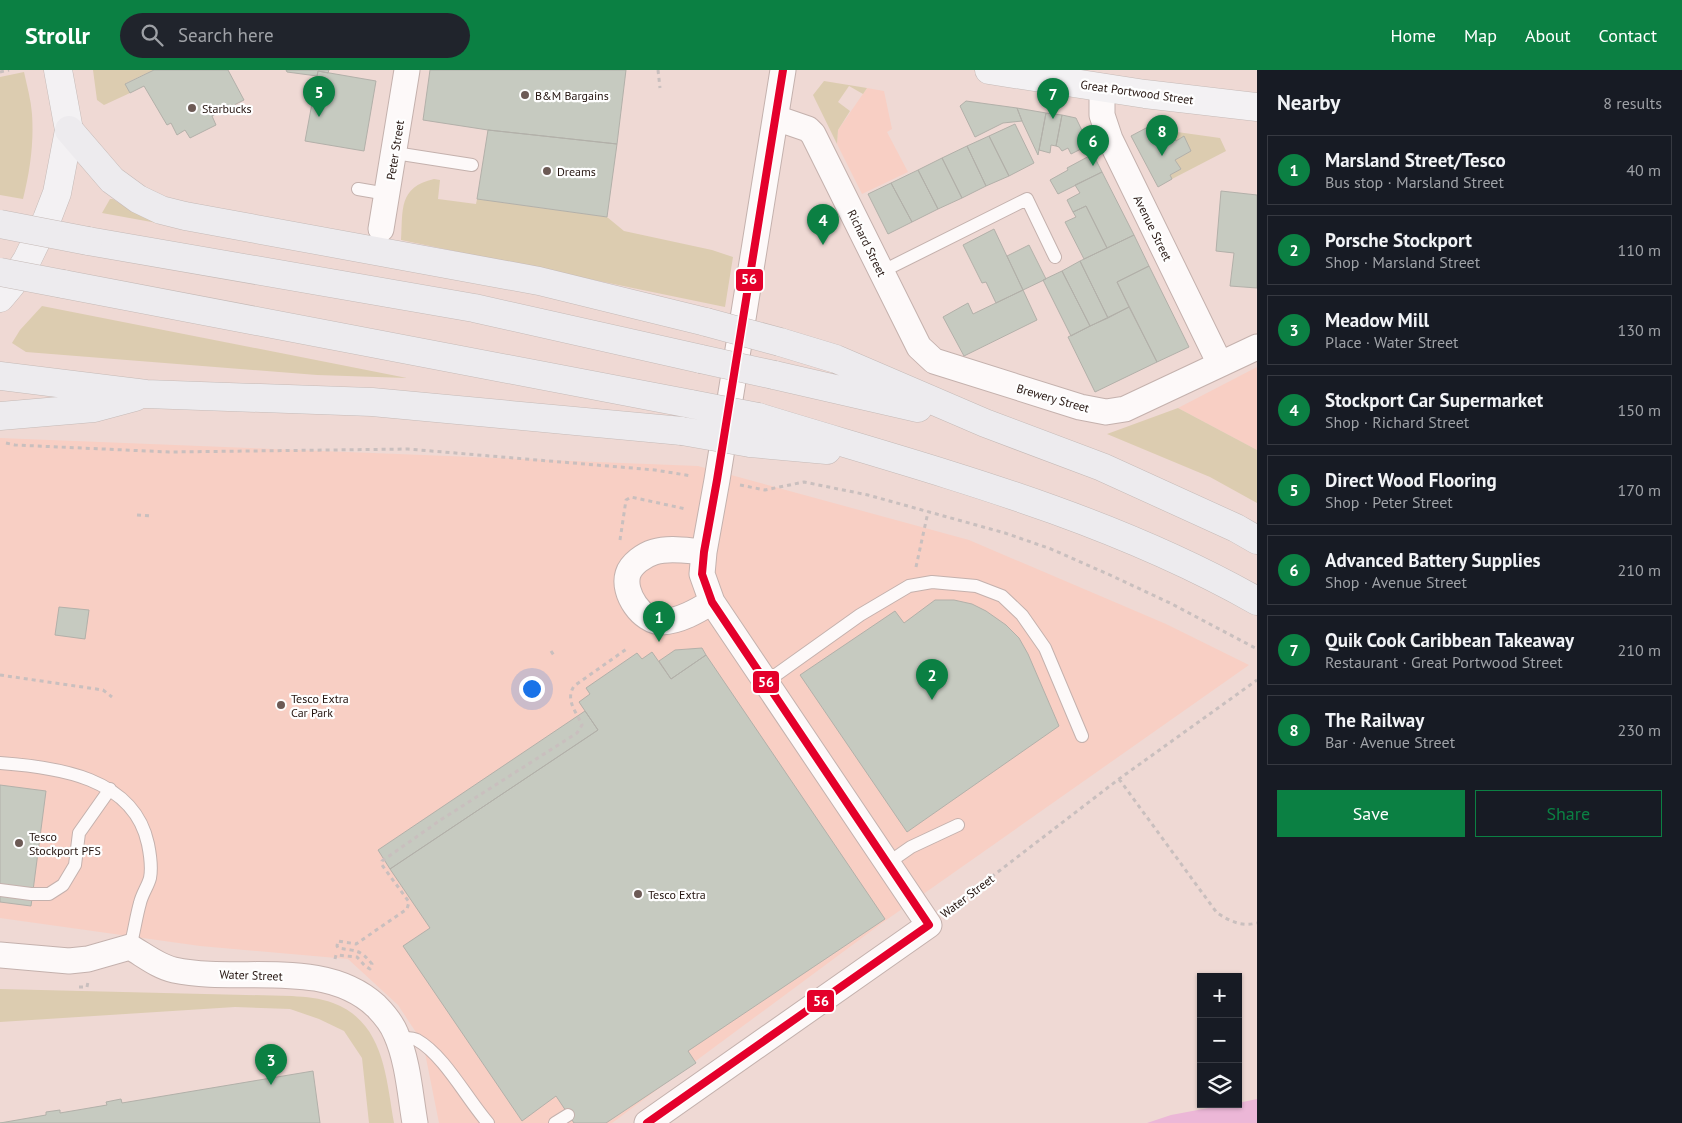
<!DOCTYPE html>
<html lang="en">
<head>
<meta charset="utf-8">
<style>
	body { margin:0; font-family:"PT Sans",sans-serif; background:#20242c; color:#f1f3f6 }
	.controls { position:absolute; right:15px; bottom:15px; display:grid; overflow:hidden; border-radius:0px; box-shadow:0 1px 4px #0004 }
	.controls button { width:45px; height:45px; display:grid; place-items:center; padding:0; border:0; border-bottom:1px solid #363941; background:#171b24; color:#f1f3f6; font:25px sans-serif }
	.you { position:absolute; left:531px; top:618px; width:18px; height:18px; margin:-12px; border:4px solid #fff; border-radius:50%; background:#1a73e8; box-shadow:0 0 0 8px #1a73e833 }
	.badge { display:grid; place-items:center; width:32px; height:32px; border-radius:50%; background:#0b8043; color:#fff; font-size:16px; font-weight:700 }
	.pin { position:absolute; translate:-50% -41px; filter:drop-shadow(0 1px 2px #0008) }
	.pin::after { content:''; position:absolute; top:26px; width:18px; height:15px; background:inherit; clip-path:polygon(0 0,100% 0,50% 100%) }
	.list { margin:0; padding:0; list-style:none }
	h2 { display:flex; justify-content:space-between; align-items:center; height:65px; margin:0; padding:0 20px; font-size:21px }
	h2 small { font-size:16px; font-weight:400; color:#9ea1a6 }
	.list li { display:grid; grid-template-columns:32px 1fr auto; gap:15px; align-items:center; box-sizing:border-box; height:70px; margin:0 10px 10px; padding:0 10px; border:1px solid #363941; border-radius:0px }
	.list b { display:block; font-size:19px; white-space:nowrap }
	.list p { margin:0; font-size:16px; white-space:nowrap; color:#9ea1a6 }
	.list em { font-size:16px; font-style:normal; color:#9ea1a6 }
	.actions { display:flex; gap:10px; padding:15px 20px }
	.actions a { flex:1; padding:11px 0; border:1px solid #0b8043; border-radius:0px; text-align:center; font-size:18px; color:#0b8043 }
	.actions .main { background:#0b8043; color:#fff }
	.icon { flex:none; width:28px; height:28px; fill:none; stroke:currentColor; stroke-width:2; stroke-linecap:round; stroke-linejoin:round }
	.map { position:relative; flex:none; width:1257px; height:1053px; overflow:hidden }
	header { display:flex; align-items:center; gap:30px; box-sizing:border-box; height:70px; padding:0 25px; background:#0b8043; color:#fff }
	header strong { font-size:24px }
	nav { display:flex; gap:28px; margin-inline-start:auto; font-size:18px }
	.search { width:350px; height:45px; background:#20242c; display:flex; align-items:center; gap:12px; box-sizing:border-box; padding:0 18px; border-radius:28px; color:#9ea1a6; font-size:19px }
	main { display:flex }
	aside { flex:1; background:#171b24 }
	.map>svg:first-child { display:block }
	.built { fill:#f8cfc4 }
	.green { fill:#dcccb0 }
	.water { fill:#ecb7d7 }
	.building { fill:#c6cac0; stroke:#b2b0a9 }
	.lines { fill:none; stroke-linecap:round; stroke-linejoin:round }
	.service-casing { stroke:#c4b1ad; stroke-width:14 }
	.minor-casing { stroke:#c4b1ad; stroke-width:27 }
	.primary-casing { stroke:#c5bab7; stroke-width:29 }
	.motorway-casing { stroke:#c5bab7; stroke-width:29 }
	.path { stroke:#c9bfbe; stroke-width:3; stroke-dasharray:4 4; stroke-linecap:butt }
	.service { stroke:#fdf9f9; stroke-width:12 }
	.minor { stroke:#fdf9f9; stroke-width:25 }
	.primary { stroke:#f3f1f3; stroke-width:28 }
	.motorway { stroke:#edebee; stroke-width:28 }
	.motorway-bridge-casing { stroke:#c5bab7; stroke-width:29; stroke-linecap:butt }
	.motorway-bridge { stroke:#edebee; stroke-width:28 }
	.bus-1-casing { stroke:#fefefe; stroke-width:11 }
	.bus-1 { stroke:#e4002b; stroke-width:8 }
	.poi-dot { fill:#6c5a55; stroke:#fefefe; stroke-width:2 }
	.labels { text-anchor:middle; dominant-baseline:central; stroke-width:4.5; stroke-linejoin:round; paint-order:stroke }
	.street-label { font-size:12px; fill:#251510; stroke:#fefefe }
	.poi-label { font-size:12px; fill:#251510; stroke:#fefefe; text-anchor:start }
	.line-badge { stroke:#fefefe; stroke-width:2 }
	.badge-label { font-size:14px; text-anchor:middle; font-weight:bold; fill:#fff }
</style>
</head>
<body>
<header>
<strong>Strollr</strong>
<div class="search"><svg class="icon" aria-label="search" viewBox="0 0 24 24"><circle cx="10" cy="10" r="6"/><path d="M15 15l6 6"/></svg>Search here</div>
<nav><a>Home</a><a>Map</a><a>About</a><a>Contact</a></nav>
</header>
<main>
<div class="map">
<svg width="1257" height="1053" viewBox="0 0 1257 1053">
	<rect width="100%" height="100%" fill="#efd9d4"/>
	<path class="built" d="M867 18 884 21 892 59 887 62 908 102 862 124 837 74 838 60Z
		M1257 297V380L1178 338Z
		M0 368 698 396 969 470 1166 554 1249 595 882 853 612 1053H439L423 973 398 935 348 889 200 876 0 848Z"/>
	<path class="green" d="M93 0H154L126 13 130 23 104 35 97 30Z
		M24 2C27 16 31 30 32 44 34 73 30 101 23 129L0 125V7Z
		M824 11 867 18 863 24 849 16 838 32 850 41 838 60 837 74 813 25Z
		M1170 61 1220 68 1226 81 1172 109 1170 105 1181 99 1175 90 1191 81 1184 67 1176 71Z
		M434 109 440 110 438 129 476 134 477 129 607 147 624 161 712 180 733 187 725 237 401 170C403 140 398 117 434 109Z
		M110 129H113L130 140 157 153 102 143Z
		M42 236 407 308 317 305 26 282 12 273 20 260Z
		M1178 338 1257 380V433L1210 407 1107 364Z
		M0 919 292 926C306 927 320 928 333 933 384 952 386 1007 394 1053H369L362 988 344 961 319 949 290 939 235 937 0 952Z"/>
	<path class="water" d="M1257 1029V1053H1147L1171 1045 1230 1034H1238V1033Z"/>
	<path class="building" d="M154 0H228L244 30 212 46 216 55 190 68 185 60 177 65 171 53 167 55 144 16 130 23 125 14Z
		M286 0H329L328 3 318 1 317 6 287 2Z
		M430 0H626L617 74 488 60 423 50Z
		M318 1 376 11 364 81 305 71Z
		M966 31 1017 38 1022 51 1003 53 975 67 960 36Z
		M1017 38 1046 43 1038 85 1022 51Z
		M1046 43 1062 45 1056 76 1051 75 1050 83 1039 80Z
		M1062 45 1076 48 1089 75 1071 84 1068 78 1062 81 1059 77 1056 76Z
		M1015 54 1034 93 1009 106 989 66Z
		M1148 57 1170 61 1176 71 1184 66 1191 81 1175 90 1181 99 1170 105 1172 109 1158 117 1131 66Z
		M488 60 617 74 607 147 477 129Z
		M989 66 1009 106 986 116 967 76Z
		M967 76 986 116 962 128 942 88Z
		M1093 84 1102 102 1058 124 1050 110 1068 100 1067 98Z
		M942 88 962 128 938 139 918 100Z
		M918 100 938 139 912 152 891 113Z
		M1102 102 1134 165 1107 178 1086 136 1073 142 1067 130 1080 123 1075 115Z
		M891 113 912 152 888 164 868 124Z
		M1221 121 1257 125V218L1230 216 1234 183 1216 181Z
		M1086 136 1107 178 1084 189 1065 152 1076 147 1073 142Z
		M994 159 1023 220 996 233 986 212 982 213 963 175Z
		M1134 165 1149 196 1117 212 1129 237 1108 248 1080 191Z
		M1029 175 1046 209 1023 220 1007 186Z
		M1080 191 1108 248 1090 256 1062 201Z
		M1149 196 1189 277 1157 292 1117 212Z
		M1062 201 1090 256 1071 266 1043 210Z
		M1023 220 1037 250 964 286 943 247 968 233 973 244Z
		M1129 237 1157 292 1095 322 1068 267Z
		M935 530H954L972 534 986 541 1006 555 1019 568 1028 584 1059 656 907 762 800 605 895 541 904 553Z
		M59 537 89 540 85 569 55 565Z
		M702 578 706 585 671 609 659 591 675 580Z
		M652 582 671 609 706 585 885 849 688 981 696 993 606 1053H574L556 1026 522 1051 403 876 430 858 390 799 598 660 579 632 590 624 586 618 637 583 642 589Z
		M585 641 598 660 390 799 378 780Z
		M0 715 46 721 31 836 0 832Z
		M313 1001 320 1053H0L46 1045V1042L60 1040V1043L107 1035 106 1032 121 1029 122 1033Z"/>
	<g class="lines">
		<defs>
			<path id="service" d="M395 83 472 95
				M358 119 387 124
				M881 202 1027 129 1055 187
				M766 612 860 545 909 516 932 512 976 516 1002 526 1022 545 1045 578 1082 666
				M0 693C56 697 134 707 148 774 150 784 152 798 150 808 148 816 142 824 140 833 136 847 134 863 130 877
				M888 793 911 777 958 755
				M0 820 31 824H49L63 815 75 795 79 763 110 719
				M398 968C404 968 412 967 417 970 444 985 467 1029 488 1053
				M555 1053 568 1045"/>
			<path id="minor" d="M1102 17V45L1110 69 1220 294
				M776 48 808 59 813 64 919 277 934 291 1080 337 1106 342 1125 339 1257 277
				M381 159 407 0
				M704 482C688 481 670 477 654 482 644 485 631 494 628 504 622 523 642 552 662 552 680 551 697 541 712 532
				M0 885 69 891 88 889 130 877C144 885 159 897 174 900 239 914 323 887 376 936 384 944 392 954 396 964 408 991 410 1024 415 1053
				M647 1053 929 855 712 532 702 504 704 482 717 410 783 0"/>
			<path id="primary" d="M989 0 1145 24 1257 37
				M0 228 11 215 27 190 47 149 57 123 69 60 58 0"/>
			<path id="motorway" d="M69 60 112 110 138 129 161 140 185 146 539 211 706 252
				M88 171 474 238 701 289
				M63 214 691 334
				M780 272 836 289 985 353 1102 397 1236 458 1257 470
				M774 305 918 338
				M0 306 146 324 372 332 682 361
				M0 346 94 338 135 327
				M758 347C927 399 1102 443 1257 531
				M750 373 827 380"/>
		</defs>
		<use href="#service" class="service-casing"/>
		<use href="#minor" class="minor-casing"/>
		<use href="#primary" class="primary-casing"/>
		<use href="#motorway" class="motorway-casing"/>
		<path class="path" d="M658 0 660 18
			M0 2 9 0
			M6 373 15 375 169 382 408 379 655 400 692 406
			M740 415 765 420 804 412 868 425 1005 463 1051 479 1110 505 1172 534 1257 579
			M137 445 151 446
			M620 470 626 430 631 427 686 439
			M916 497 928 442
			M551 581 555 587
			M0 605 103 620 112 627
			M1119 709 1217 843C1230 851 1241 857 1257 853
			M947 841 1119 709 1257 610
			M335 889 336 885 357 887 365 896 370 899 372 894C360 879 356 881 338 878L337 876 338 871 356 874 407 839 409 832 382 795V791L442 749 577 663 582 655C576 641 565 630 574 616L628 578
			M79 917H87L88 912"/>
		<use href="#service" class="service"/>
		<use href="#minor" class="minor"/>
		<use href="#primary" class="primary"/>
		<use href="#motorway" class="motorway"/>
		<defs>
			<path id="motorway-bridge" d="M0 154 88 171
				M0 202 63 214
				M706 252 780 272
				M701 289 774 305
				M691 334 758 347
				M682 361 750 373"/>
		</defs>
		<use href="#motorway-bridge" class="motorway-bridge-casing"/>
		<use href="#motorway-bridge" class="motorway-bridge"/>
		<defs>
			<path id="bus-1" d="M647 1053 929 855 712 532 702 504 704 482 717 410 783 0"/>
		</defs>
		<use href="#bus-1" class="bus-1-casing"/>
		<use href="#bus-1" class="bus-1"/>
	</g>
	<g class="poi-dot">
		<circle cx="525" cy="25" r="5"/>
		<circle cx="192" cy="38" r="5"/>
		<circle cx="547" cy="101" r="5"/>
		<circle cx="281" cy="635" r="5"/>
		<circle cx="19" cy="773" r="5"/>
		<circle cx="638" cy="824" r="5"/>
	</g>
	<g class="labels">
		<g class="street-label">
			<text transform="translate(1137 22) rotate(8)">Great Portwood Street</text>
			<text transform="translate(395 80) rotate(-81)">Peter Street</text>
			<text transform="translate(1153 158) rotate(64)">Avenue Street</text>
			<text transform="translate(867 173) rotate(64)">Richard Street</text>
			<text transform="translate(1053 328) rotate(16)">Brewery Street</text>
			<text transform="translate(967 826) rotate(-37)">Water Street</text>
			<text transform="translate(251 905) rotate(2)">Water Street</text>
		</g>
		<g class="poi-label">
			<text x="535" y="25">B&amp;M Bargains</text>
			<text x="202" y="38">Starbucks</text>
			<text x="557" y="101">Dreams</text>
			<text x="291" y="628">Tesco Extra<tspan x="291" dy="14">Car Park</tspan></text>
			<text x="29" y="766">Tesco<tspan x="29" dy="14">Stockport PFS</tspan></text>
			<text x="648" y="824">Tesco Extra</text>
		</g>
	</g>
	<g class="line-badge">
		<rect x="735" y="198" width="29" height="24" rx="5" fill="#e4002b"/>
		<rect x="752" y="600" width="28" height="24" rx="5" fill="#e4002b"/>
		<rect x="806" y="919" width="29" height="24" rx="5" fill="#e4002b"/>
	</g>
	<g class="badge-label">
		<text x="749" y="214">56</text>
		<text x="766" y="617">56</text>
		<text x="821" y="936">56</text>
	</g>
</svg>
<div class="controls">
<button>+</button>
<button>−</button>
<button><svg class="icon" aria-label="layers" viewBox="0 0 24 24"><path d="M12 4l9 5-9 5-9-5zM3 14l9 5 9-5"/></svg></button>
</div>
<div class="you"></div>
<div class="pin badge" style="left:659px;top:572px">1</div>
<div class="pin badge" style="left:932px;top:630px">2</div>
<div class="pin badge" style="left:271px;top:1015px">3</div>
<div class="pin badge" style="left:823px;top:175px">4</div>
<div class="pin badge" style="left:319px;top:47px">5</div>
<div class="pin badge" style="left:1093px;top:96px">6</div>
<div class="pin badge" style="left:1053px;top:49px">7</div>
<div class="pin badge" style="left:1162px;top:86px">8</div>
</div>
<aside>
<h2>Nearby<small>8 results</small></h2>
<ul class="list">
<li><span class="badge">1</span><div><b>Marsland Street/Tesco</b><p>Bus stop · Marsland Street</p></div><em>40 m</em></li>
<li><span class="badge">2</span><div><b>Porsche Stockport</b><p>Shop · Marsland Street</p></div><em>110 m</em></li>
<li><span class="badge">3</span><div><b>Meadow Mill</b><p>Place · Water Street</p></div><em>130 m</em></li>
<li><span class="badge">4</span><div><b>Stockport Car Supermarket</b><p>Shop · Richard Street</p></div><em>150 m</em></li>
<li><span class="badge">5</span><div><b>Direct Wood Flooring</b><p>Shop · Peter Street</p></div><em>170 m</em></li>
<li><span class="badge">6</span><div><b>Advanced Battery Supplies</b><p>Shop · Avenue Street</p></div><em>210 m</em></li>
<li><span class="badge">7</span><div><b>Quik Cook Caribbean Takeaway</b><p>Restaurant · Great Portwood Street</p></div><em>210 m</em></li>
<li><span class="badge">8</span><div><b>The Railway</b><p>Bar · Avenue Street</p></div><em>230 m</em></li>
</ul>
<div class="actions"><a class="main">Save</a><a>Share</a></div>
</aside>
</main>
</body>
</html>
